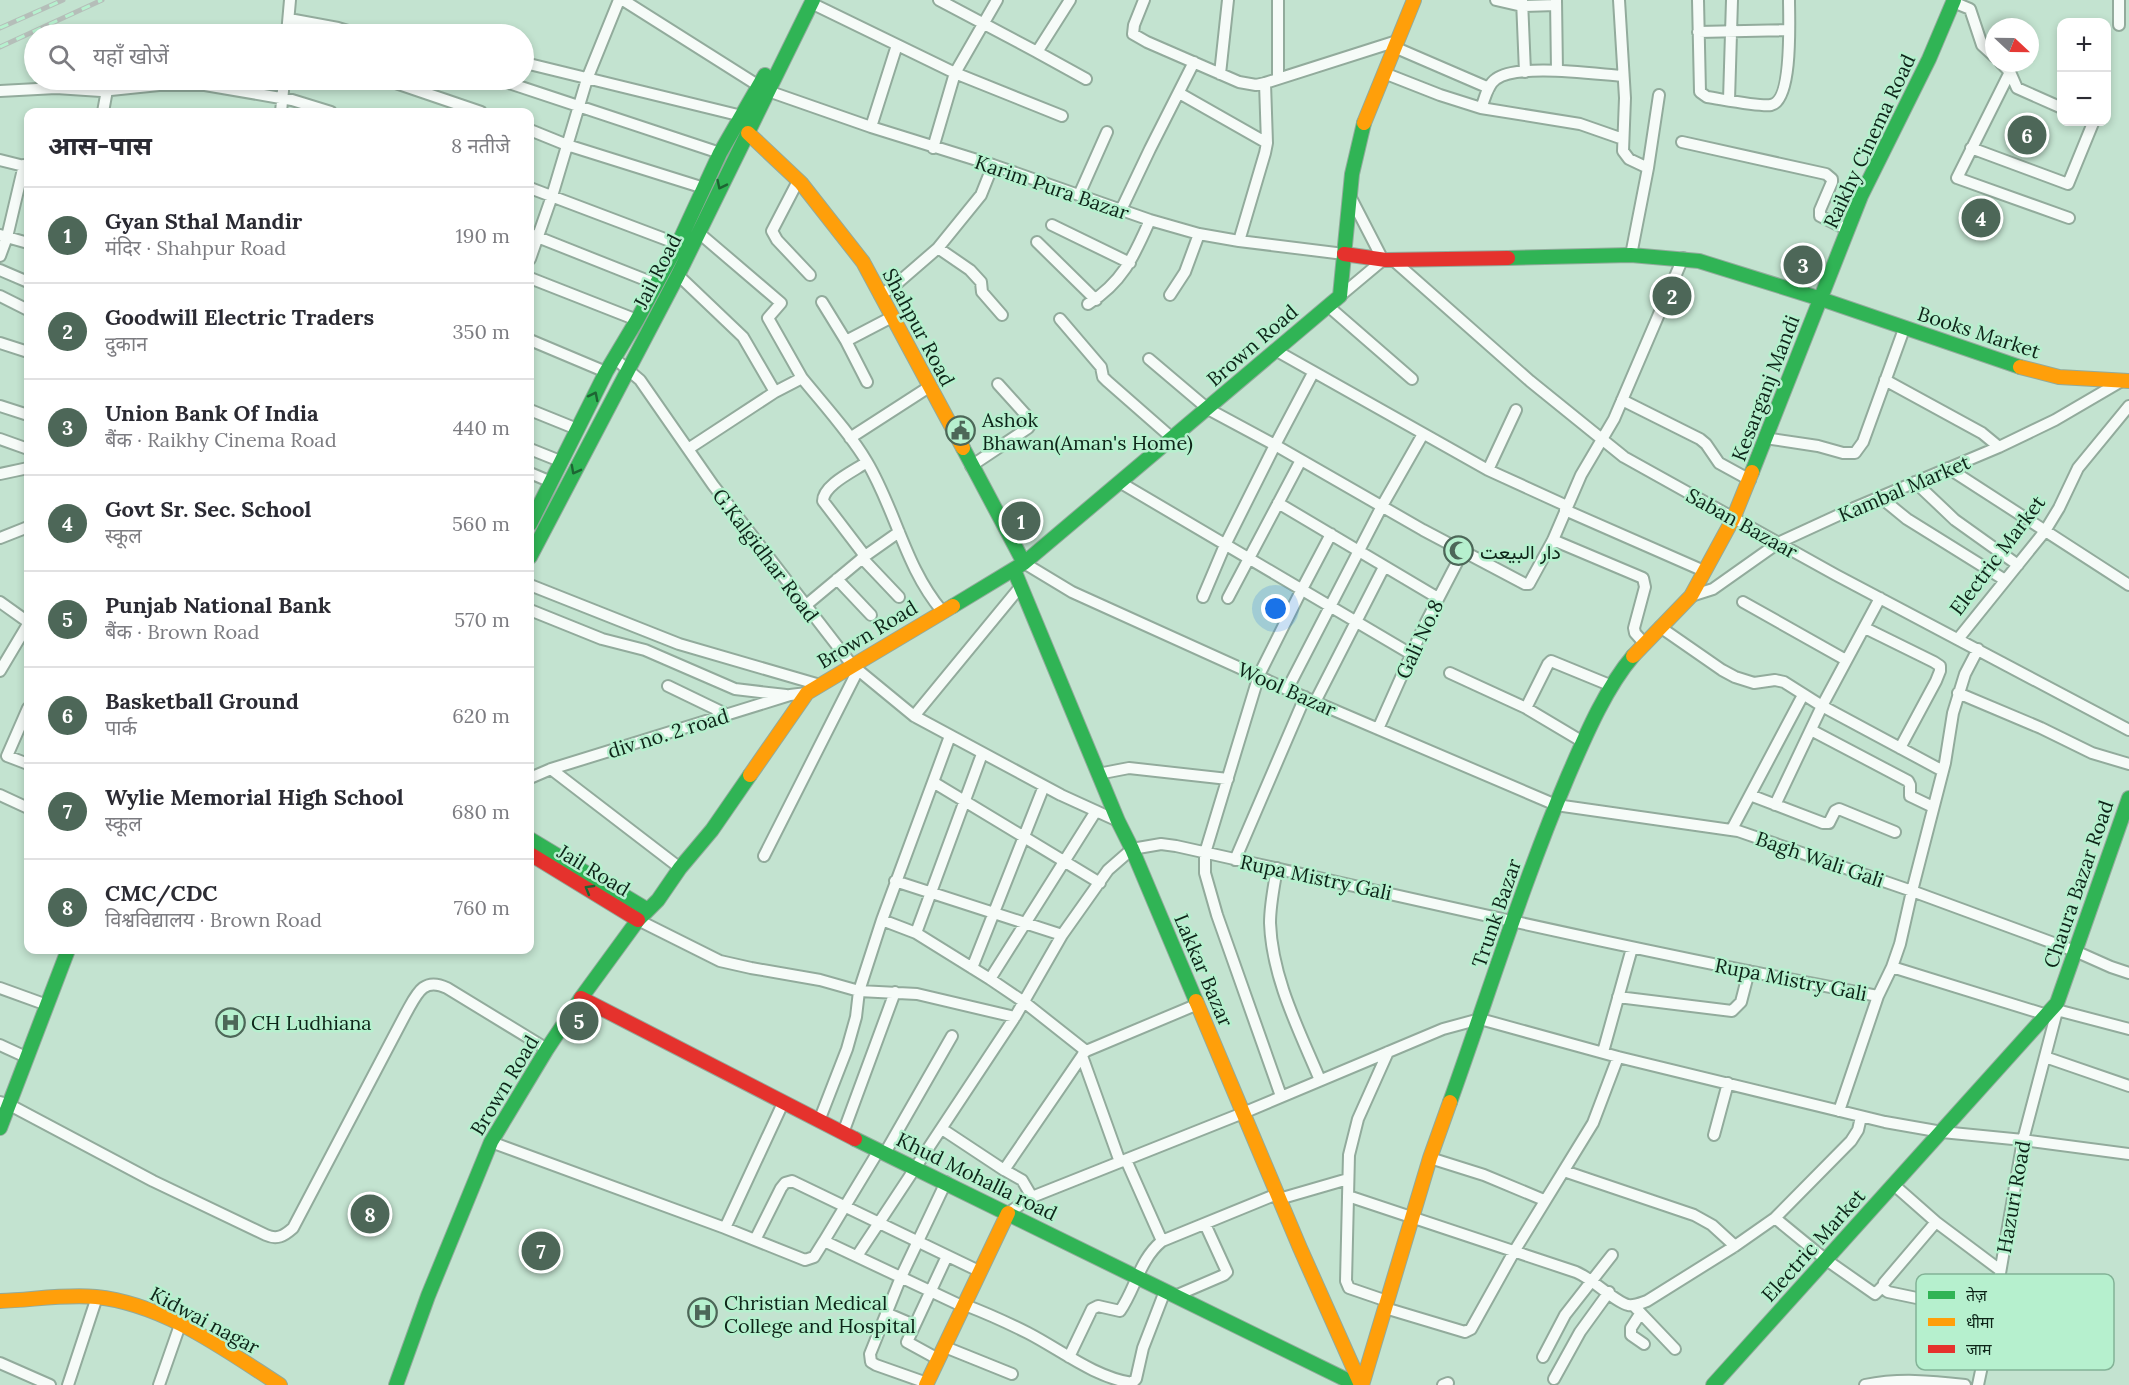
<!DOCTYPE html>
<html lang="hi">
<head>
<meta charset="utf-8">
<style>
	body { margin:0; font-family:Lora,Vazirmatn,"Noto Sans Devanagari",serif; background:#f7f7f7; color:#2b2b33 }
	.controls { position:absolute; right:18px; top:18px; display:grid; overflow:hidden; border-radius:12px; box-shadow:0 3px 9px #0003 }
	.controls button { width:54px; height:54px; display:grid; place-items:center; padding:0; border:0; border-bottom:2px solid #e1e1e2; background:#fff; color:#2b2b33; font:30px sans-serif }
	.compass { position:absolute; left:1985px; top:18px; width:54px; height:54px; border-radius:50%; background:#fff; box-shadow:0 3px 9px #0003; rotate:112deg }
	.you { position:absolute; left:1276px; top:609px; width:21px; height:21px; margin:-15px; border:4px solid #fff; border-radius:50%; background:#1a73e8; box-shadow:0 0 0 9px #1a73e833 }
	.badge { display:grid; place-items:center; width:39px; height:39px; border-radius:50%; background:#4d6758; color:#fff; font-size:20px; font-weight:700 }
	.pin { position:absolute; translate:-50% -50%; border:3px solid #fff; box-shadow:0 2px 6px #0006 }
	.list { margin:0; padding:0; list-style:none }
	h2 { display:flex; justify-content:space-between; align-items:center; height:78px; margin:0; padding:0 24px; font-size:26px }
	h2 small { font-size:20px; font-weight:400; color:#7c7c81 }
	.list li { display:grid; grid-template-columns:39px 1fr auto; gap:18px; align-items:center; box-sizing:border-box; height:96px; padding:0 24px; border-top:2px solid #e1e1e2 }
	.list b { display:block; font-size:22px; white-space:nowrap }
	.list p { margin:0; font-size:20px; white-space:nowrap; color:#7c7c81 }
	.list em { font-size:20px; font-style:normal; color:#7c7c81 }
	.icon { flex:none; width:33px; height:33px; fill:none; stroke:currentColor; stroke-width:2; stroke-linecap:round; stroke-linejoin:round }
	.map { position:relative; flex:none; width:2129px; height:1385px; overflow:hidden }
	.search { position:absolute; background:#fff; box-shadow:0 3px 9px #0003; left:24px; top:24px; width:510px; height:66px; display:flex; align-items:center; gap:15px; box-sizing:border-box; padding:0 21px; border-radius:33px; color:#7c7c81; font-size:22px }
	.panel { position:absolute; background:#fff; box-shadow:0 3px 9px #0003; left:24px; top:108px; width:510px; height:846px; border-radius:12px }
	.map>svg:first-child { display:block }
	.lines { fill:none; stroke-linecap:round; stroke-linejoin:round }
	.street-casing { stroke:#92ab9c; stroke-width:14 }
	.fast-casing { stroke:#92ab9c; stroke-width:16 }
	.slow-casing { stroke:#92ab9c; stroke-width:16 }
	.jam-casing { stroke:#92ab9c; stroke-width:16 }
	.street { stroke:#f6fbf8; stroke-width:10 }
	.fast { stroke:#30b455; stroke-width:14 }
	.slow { stroke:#ff9f0a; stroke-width:14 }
	.jam { stroke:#e5322d; stroke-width:14 }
	.rail-casing { stroke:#b5beb9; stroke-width:5 }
	.rail { stroke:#b6f0ce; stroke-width:3; stroke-dasharray:9; stroke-linecap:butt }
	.oneway { stroke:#1d6533 }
	.labels { text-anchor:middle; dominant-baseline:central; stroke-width:5; stroke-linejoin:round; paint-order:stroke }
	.street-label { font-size:20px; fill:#0d2418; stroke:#b6f0ce }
	.poi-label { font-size:20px; fill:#0d2418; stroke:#b6f0ce; text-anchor:start }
	.key { fill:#b6f0ce; stroke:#83b397; stroke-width:1.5 }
	.key-label { font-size:16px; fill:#0d2418 }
</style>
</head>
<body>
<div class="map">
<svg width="2129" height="1385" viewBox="0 0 2129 1385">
	<rect width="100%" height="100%" fill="#c3e3d0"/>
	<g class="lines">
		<defs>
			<path id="street" d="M623 0 759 86
				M939 0 1037 52 1070 0
				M1144 0 1134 25 1133 34 1147 42 1239 82 1256 85 1265 83 1397 41
				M1278 0V78
				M1496 0 1522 6 1556 5
				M1522 0 1525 72
				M1556 0 1557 71
				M1619 0 1625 98 1623 151 1629 159 1648 168
				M1698 0 1700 92 1707 97C1721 99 1760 107 1771 105 1793 101 1789 18 1789 0
				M1953 2 1970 9 1982 45 1994 56
				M811 3 955 73 1062 116
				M289 19 338 28 358 34
				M2119 25V0
				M1698 32 1789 30
				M287 34 290 0
				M1394 47 1489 88
				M1037 52 1086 79
				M525 63 742 116
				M2001 63 2010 72 2017 88 2062 108
				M2010 72 1957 178 2069 218
				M1384 73 1440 95 1481 108C1485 99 1487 85 1496 79 1518 63 1594 74 1623 76
				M1220 74 1228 0
				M387 80 481 112
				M500 80 720 153
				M0 91 56 88 101 91 159 85H205L292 100 331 112
				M768 91 871 127 993 165 1150 220 1199 234 1239 241 1344 254
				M1179 93 1267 143
				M1729 100 1732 0
				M1481 108 1580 124 1623 139
				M103 112 107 90
				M281 112 284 80
				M871 127 897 45
				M530 130 567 145 704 188
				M1682 142 1826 174 1832 179V182L1820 210V216L1848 230
				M933 148 955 73 997 0
				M1971 148 2068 184 2093 123 2091 122
				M0 160 28 167
				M798 181 772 231 777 240 810 275
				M530 188 678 244
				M1079 195 1107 132
				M1121 210 1150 149 1194 62
				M1052 225 1130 263
				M699 233 781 303 768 318 802 378 775 392
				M530 234 656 284
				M0 235 28 243
				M1239 241 1265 153 1267 143 1265 83
				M1037 242 1096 300
				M938 248 981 195 993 165
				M1631 255 1648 168 1659 95
				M0 256 7 237 24 165
				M530 259 552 196 587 79 619 0
				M1393 260 1530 381 1624 457 1836 575 2129 730
				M0 270 28 282
				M678 275 743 337 775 392 688 449
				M530 278 637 320
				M880 295 893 287 938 248 970 270 981 282 982 292 1002 315
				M1170 295 1185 272 1199 234
				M0 296 28 310
				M1340 296 1383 260 1351 198
				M822 302 846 341
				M1088 304C1123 282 1134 256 1150 220
				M1328 306 1412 379
				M1060 319 1101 367 1103 377 1107 381 1172 438
				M530 340 606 372
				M0 343 28 352
				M1275 350 1488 470 1567 506
				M614 358 640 380 713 485 852 665 914 716 1061 795 1118 821
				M1149 359 1208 409 1275 445 1313 373
				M802 378C824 405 849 432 867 462 896 511 905 567 942 611
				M1885 380 1982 433 1999 447
				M867 382 846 341 892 317
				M1622 400 1700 439 1706 444 1719 463 1750 480
				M0 406 28 415
				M530 410 577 429
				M850 438 929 387
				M1765 438 1818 446 1843 453H1855L1863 442 1904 329
				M0 439 28 449
				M530 449 560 461
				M971 466 1028 428 1030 425 1026 415 998 384
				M1948 468 2129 585
				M1488 470 1516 410
				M530 473 549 481
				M0 474 28 468
				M1915 482 1955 520 2018 565
				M1121 483 1411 654
				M1880 497 1907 519 2005 580
				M1278 503 1438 598
				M1565 510 1704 571
				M0 538 28 527
				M1553 540 1643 578 1645 587 1634 628 1635 633 1644 643
				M865 556 823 501C823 485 854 471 867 462
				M862 558 899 597
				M1024 563 1072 592 1315 702 1556 805 1738 831 1912 891 2075 951 2111 967 2129 973
				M837 579 871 615
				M530 585 679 644 820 685
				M1691 596 1713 589 1778 543 1854 508 1999 447 2055 420 2120 382
				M1203 597 1225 545 1275 445 1423 530 1525 584H1529L1553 540 1581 475 1614 419 1683 258
				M1228 598 1301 460
				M0 602 28 622
				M1743 602 1846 660
				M805 606 865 556 899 532
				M530 610 602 639 645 650 735 689 786 695
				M1660 627 1722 670 1735 677 1754 683 1775 680 1784 682 1822 706 1943 771
				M1865 628 1934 662 1940 666V671L1936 681 1900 748
				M1958 639 2045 531 2059 508 2078 468 2129 406
				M0 671 28 624
				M1450 673 1526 708 1583 742
				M668 686 728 715
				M1288 688 1382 506 1423 434
				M1958 693 2041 728 2092 753 2129 764
				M1315 702 1384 567
				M28 708 7 756 28 764
				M1526 708 1548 664 1551 661 1612 686
				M914 716 1021 586
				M1378 729 1423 628 1463 551
				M1811 730 1908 781 1910 785V796L1933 807
				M551 769 680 868
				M1098 774 1129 768 1228 779
				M530 778 551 769 790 695 807 693
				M933 782 1100 883
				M0 795 28 808
				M1750 795 1823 823H1829L1835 811 1839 809 1895 832
				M1775 805 1822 706 1880 598
				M1732 829 1803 695
				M764 856 858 670
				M1235 860 1305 697
				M1277 868C1274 886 1270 905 1270 923 1272 978 1299 1030 1320 1080
				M895 881 1062 935
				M638 920 720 961 751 968 820 980 859 991 917 994 1015 1017
				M882 920 916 933 990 979 1024 1002 1086 1051
				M916 933 982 754
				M1892 967 2047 1015
				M972 968 1044 786
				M990 979 1096 811
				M0 988 47 1005
				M1618 997 1732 1011 1741 1002 1749 971
				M2053 1009 2129 1029
				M0 1045 26 1057
				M1603 1052 1632 948
				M1083 1054 1086 1051 1198 1004
				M2045 1057 2129 1086
				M1281 1096 1217 915 1205 873V853L1259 675 1301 591 1331 534
				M0 1102 8 1104 153 1181 266 1235C277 1240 284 1236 293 1228L405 1015C416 996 422 976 447 988L547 1049
				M1839 1111 1878 996 1892 967 1900 944 1912 891 1945 763 1953 713 1965 674 1978 649
				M819 1121 847 1049 856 1017 859 991 882 920 950 736
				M942 1129 1004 1170
				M843 1133 895 992
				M1714 1135 1728 1083
				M491 1142 725 1228 805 1260 814 1257 824 1241 964 1307
				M885 1153 952 1036
				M1430 1158 1484 1175 1544 1200
				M1126 1160 1162 1241
				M1564 1171 1694 1215 1712 1225 1735 1246
				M1894 1185 1936 1222 2000 1270
				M1348 1196 1576 1272C1593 1279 1615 1302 1628 1305 1635 1306 1641 1303 1647 1301L1735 1246 1775 1218 1851 1141 1858 1130 1861 1117
				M1032 1197 1022 1180 1004 1170 1082 1056 1120 1162
				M1279 1199 1348 1179
				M1008 1213 1032 1197 1243 1113 1443 1029 1480 1019 1618 1057 1885 1122 1942 1132 2023 1140 2129 1154
				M1775 1218 1825 1259 1875 1294 1883 1286
				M1936 1222 1884 1283 1883 1288 1888 1292 1993 1314
				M725 1228 783 1103
				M755 1240 781 1188 785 1183 792 1181 979 1271
				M824 1241 879 1150
				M857 1256 1015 1017 1062 935 1108 870 1132 849 1161 844 1176 846C1410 898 1643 953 1878 996
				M1175 1296 1224 1275 1227 1272 1205 1224
				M1387 1301 1349 1288 1346 1281 1349 1155 1358 1119 1388 1052
				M965 1305C986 1313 1008 1323 1028 1333 1061 1350 1094 1377 1132 1383L1136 1379 1143 1348 1165 1291
				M1633 1305 1675 1349
				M1385 1308 1465 1332 1471 1329 1515 1250 1593 1123 1618 1057
				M886 1313 914 1325
				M1640 1314 1631 1328V1335L1644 1344
				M945 1347 1012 1374
				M1069 1357 1092 1309 1098 1306 1120 1311C1136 1288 1139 1260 1162 1241L1277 1194
				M1543 1357 1565 1315 1612 1255
				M938 1359 907 1342 947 1256
				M0 1363 50 1385
				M1554 1379 1580 1332 1609 1292
				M927 1383 876 1365 871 1362 870 1354 901 1277 946 1182
				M68 1385 97 1297
				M159 1385 180 1325
				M1443 1385 1448 1383
				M1865 1385C1899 1378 1931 1381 1965 1385
				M1978 1385 1993 1314 2023 1140 2057 1011"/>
			<path id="fast" d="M1508 258 1631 255 1699 261 1821 299 2020 367
				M963 448 1024 563
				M1752 472 1861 196 1929 59 1954 0
				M530 524 606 372 637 320 678 244 720 153 765 75
				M530 557 678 275 813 0
				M1014 570 1118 821 1132 849 1196 1001
				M953 606 1024 563 1340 296 1352 174 1364 123
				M530 839 648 910
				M1450 1102C1489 993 1523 882 1568 776 1585 737 1605 689 1633 656
				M0 1128 68 950
				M855 1139 1357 1385
				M396 1385 428 1296 491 1142 547 1049 581 998 638 920 658 900 680 868 712 830 750 775
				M1713 1385 2057 1003 2129 798"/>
			<path id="slow" d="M1364 123 1414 0
				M748 133 801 183 863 262 963 448
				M2020 367 2059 377 2129 381
				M1633 656 1691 596 1733 519 1752 472
				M750 775 807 693 953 606
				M1196 1001 1300 1248 1361 1385
				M0 1301C32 1300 64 1294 96 1297 164 1304 224 1349 280 1385
				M926 1385 1008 1213
				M1362 1385 1430 1158 1450 1102"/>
			<path id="jam" d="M1344 254 1386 260 1508 258
				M530 854 638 920
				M581 998 855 1139"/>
		</defs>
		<use href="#street" class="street-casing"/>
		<use href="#fast" class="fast-casing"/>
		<use href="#slow" class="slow-casing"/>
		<use href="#jam" class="jam-casing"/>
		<use href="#street" class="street"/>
		<use href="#fast" class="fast"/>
		<use href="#slow" class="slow"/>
		<use href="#jam" class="jam"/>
		<defs>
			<path id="rail" d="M0 28 63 0
				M0 47 102 0"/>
		</defs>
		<use href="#rail" class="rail-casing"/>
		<use href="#rail" class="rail"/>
	</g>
	<defs><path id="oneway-chevron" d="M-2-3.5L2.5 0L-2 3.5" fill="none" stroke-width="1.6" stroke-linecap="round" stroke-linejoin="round" transform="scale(1.5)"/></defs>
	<g class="oneway">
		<use href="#oneway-chevron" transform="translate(721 185) rotate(116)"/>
		<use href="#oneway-chevron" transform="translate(594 396) rotate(-63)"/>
		<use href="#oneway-chevron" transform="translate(575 470) rotate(118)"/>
		<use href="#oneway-chevron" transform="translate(589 889) rotate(-150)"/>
	</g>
	<defs>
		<symbol id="civic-ring" viewBox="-11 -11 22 22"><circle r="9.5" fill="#b6f0ce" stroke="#4d6758" stroke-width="1.5"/><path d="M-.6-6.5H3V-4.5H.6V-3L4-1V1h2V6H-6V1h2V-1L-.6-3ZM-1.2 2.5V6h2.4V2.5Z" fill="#4d6758"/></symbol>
		<symbol id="mosque-ring" viewBox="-11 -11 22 22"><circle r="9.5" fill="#b6f0ce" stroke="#4d6758" stroke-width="1.5"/><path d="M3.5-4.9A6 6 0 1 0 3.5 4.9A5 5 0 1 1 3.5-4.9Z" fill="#4d6758"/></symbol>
		<symbol id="hospital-ring" viewBox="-11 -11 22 22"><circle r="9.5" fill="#b6f0ce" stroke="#4d6758" stroke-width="1.5"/><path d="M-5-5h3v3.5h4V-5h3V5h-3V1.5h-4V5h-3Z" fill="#4d6758"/></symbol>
	</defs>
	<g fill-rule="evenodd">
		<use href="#civic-ring" x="944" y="414" width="33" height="33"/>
		<use href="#mosque-ring" x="1442" y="534" width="33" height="33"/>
		<use href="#hospital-ring" x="214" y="1006" width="33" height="33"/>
		<use href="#hospital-ring" x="686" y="1296" width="33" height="33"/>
	</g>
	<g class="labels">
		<g class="street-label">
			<text transform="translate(1869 141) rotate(-65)">Raikhy Cinema Road</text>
			<text transform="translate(1052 187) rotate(19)">Karim Pura Bazar</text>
			<text transform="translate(657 271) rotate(-63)">Jail Road</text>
			<text transform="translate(919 327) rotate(62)">Shahpur Road</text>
			<text transform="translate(1979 332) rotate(18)">Books Market</text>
			<text transform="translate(1252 345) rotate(-41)">Brown Road</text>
			<text transform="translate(1765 388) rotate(-69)">Kesarganj Mandi</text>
			<text transform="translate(1904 488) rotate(-23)">Kambal Market</text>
			<text transform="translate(1742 523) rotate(29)">Saban Bazaar</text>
			<text transform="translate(766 555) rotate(53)">G.Kalgidhar Road</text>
			<text transform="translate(1997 555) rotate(-53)">Electric Market</text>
			<text transform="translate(867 634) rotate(-31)">Brown Road</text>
			<text transform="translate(1419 639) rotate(-65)">Gali No.8</text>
			<text transform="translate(1287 689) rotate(24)">Wool Bazar</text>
			<text transform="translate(668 733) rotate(-17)">div no. 2 road</text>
			<text transform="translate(1820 859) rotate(19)">Bagh Wali Gali</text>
			<text transform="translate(594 870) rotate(31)">Jail Road</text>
			<text transform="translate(1316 877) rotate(12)">Rupa Mistry Gali</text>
			<text transform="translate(2078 884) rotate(-71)">Chaura Bazar Road</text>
			<text transform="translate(1496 913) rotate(-71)">Trunk Bazar</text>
			<text transform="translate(1204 970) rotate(67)">Lakkar Bazar</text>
			<text transform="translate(1791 979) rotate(11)">Rupa Mistry Gali</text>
			<text transform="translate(504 1085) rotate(-59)">Brown Road</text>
			<text transform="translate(977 1176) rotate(26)">Khud Mohalla road</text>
			<text transform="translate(2013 1197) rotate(-80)">Hazuri Road</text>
			<text transform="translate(1813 1245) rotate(-48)">Electric Market</text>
			<text transform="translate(205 1320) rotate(28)">Kidwai nagar</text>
		</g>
		<g class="poi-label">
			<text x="982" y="419">Ashok<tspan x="982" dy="23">Bhawan(Aman's Home)</tspan></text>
			<text x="1480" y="551">دار البیعت</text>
			<text x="251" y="1022">CH Ludhiana</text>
			<text x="724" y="1302">Christian Medical<tspan x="724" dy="23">College and Hospital</tspan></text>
		</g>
	</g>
	<rect x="1916" y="1274" width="198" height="96" rx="9" class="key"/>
	<rect x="1928" y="1291" width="27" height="8" fill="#30b455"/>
	<rect x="1928" y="1318" width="27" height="8" fill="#ff9f0a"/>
	<rect x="1928" y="1345" width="27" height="8" fill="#e5322d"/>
	<g class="key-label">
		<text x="1966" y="1301">तेज़</text>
		<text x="1966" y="1328">धीमा</text>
		<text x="1966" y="1355">जाम</text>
	</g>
</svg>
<div class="controls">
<button>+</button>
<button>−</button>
</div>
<svg class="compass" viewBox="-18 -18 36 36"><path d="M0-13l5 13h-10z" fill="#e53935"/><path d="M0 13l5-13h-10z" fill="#7c7c81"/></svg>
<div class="you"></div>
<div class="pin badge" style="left:1021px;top:521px">1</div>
<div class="pin badge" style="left:1672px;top:296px">2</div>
<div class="pin badge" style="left:1803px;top:265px">3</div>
<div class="pin badge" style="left:1981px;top:218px">4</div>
<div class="pin badge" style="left:579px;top:1021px">5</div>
<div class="pin badge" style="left:2027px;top:135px">6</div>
<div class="pin badge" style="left:541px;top:1251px">7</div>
<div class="pin badge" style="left:370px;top:1214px">8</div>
<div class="search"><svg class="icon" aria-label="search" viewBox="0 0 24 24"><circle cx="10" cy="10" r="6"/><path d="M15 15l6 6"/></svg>यहाँ खोजें</div>
<section class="panel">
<h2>आस-पास<small>8 नतीजे</small></h2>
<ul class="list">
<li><span class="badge">1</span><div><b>Gyan Sthal Mandir</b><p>मंदिर · Shahpur Road</p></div><em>190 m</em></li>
<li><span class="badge">2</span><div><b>Goodwill Electric Traders</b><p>दुकान</p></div><em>350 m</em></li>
<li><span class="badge">3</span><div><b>Union Bank Of India</b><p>बैंक · Raikhy Cinema Road</p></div><em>440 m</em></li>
<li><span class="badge">4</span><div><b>Govt Sr. Sec. School</b><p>स्कूल</p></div><em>560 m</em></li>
<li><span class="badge">5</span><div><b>Punjab National Bank</b><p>बैंक · Brown Road</p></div><em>570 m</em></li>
<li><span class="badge">6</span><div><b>Basketball Ground</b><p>पार्क</p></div><em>620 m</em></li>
<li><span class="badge">7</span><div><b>Wylie Memorial High School</b><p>स्कूल</p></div><em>680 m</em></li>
<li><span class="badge">8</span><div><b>CMC/CDC</b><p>विश्वविद्यालय · Brown Road</p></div><em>760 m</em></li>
</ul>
</section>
</div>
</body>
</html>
